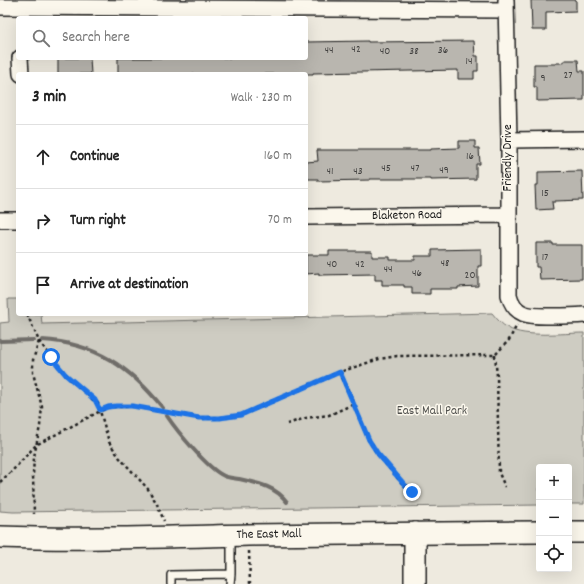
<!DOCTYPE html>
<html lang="en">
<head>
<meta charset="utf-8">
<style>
	body { margin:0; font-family:Dekko,sans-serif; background:#f6f6f6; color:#222 }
	.controls { position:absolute; right:12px; bottom:12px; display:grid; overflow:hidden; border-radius:4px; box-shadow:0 4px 16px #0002 }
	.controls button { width:36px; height:36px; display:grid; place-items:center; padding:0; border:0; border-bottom:1px solid #e0e0e0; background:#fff; color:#222; font:20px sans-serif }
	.stop { position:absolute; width:12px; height:12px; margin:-9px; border:3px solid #1a73e8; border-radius:50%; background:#fff }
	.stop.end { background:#1a73e8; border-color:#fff; box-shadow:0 1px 4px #0008 }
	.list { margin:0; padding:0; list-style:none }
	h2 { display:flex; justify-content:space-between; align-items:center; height:52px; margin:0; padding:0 16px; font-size:17px }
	h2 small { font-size:13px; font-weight:400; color:#767676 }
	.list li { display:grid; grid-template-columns:26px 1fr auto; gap:12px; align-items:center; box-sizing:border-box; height:64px; padding:0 16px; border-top:1px solid #e0e0e0 }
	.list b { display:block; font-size:15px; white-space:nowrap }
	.list em { font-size:13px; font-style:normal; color:#767676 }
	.icon { flex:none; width:22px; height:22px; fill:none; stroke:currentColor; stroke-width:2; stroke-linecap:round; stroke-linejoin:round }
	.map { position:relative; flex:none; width:584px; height:584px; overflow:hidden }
	.search { position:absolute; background:#fff; box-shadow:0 4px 16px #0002; left:16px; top:16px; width:292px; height:44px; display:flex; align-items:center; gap:10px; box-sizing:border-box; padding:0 14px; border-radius:4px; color:#767676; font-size:15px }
	.panel { position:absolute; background:#fff; box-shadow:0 4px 16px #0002; left:16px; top:72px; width:292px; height:244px; border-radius:4px }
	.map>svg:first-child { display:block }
	.green { fill:#ceccc2; stroke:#75746f }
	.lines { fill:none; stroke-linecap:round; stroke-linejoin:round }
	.stream { stroke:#6f6d69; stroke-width:4 }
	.building { fill:#b9b6af; stroke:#1c1c1c }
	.lane-casing { stroke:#1c1c1c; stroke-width:10 }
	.street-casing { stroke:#1c1c1c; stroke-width:18 }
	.secondary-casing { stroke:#1c1c1c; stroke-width:24 }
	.path { stroke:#1c1c1c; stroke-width:2.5; stroke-dasharray:3 3; stroke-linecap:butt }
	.lane { stroke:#fbf7ec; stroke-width:7 }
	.street { stroke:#fbf7ec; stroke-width:15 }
	.secondary { stroke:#fbf7ec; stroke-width:21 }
	.route { stroke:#1a73e8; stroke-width:5 }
	.labels { text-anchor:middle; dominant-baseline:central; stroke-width:3; stroke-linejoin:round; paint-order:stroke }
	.number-label { font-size:11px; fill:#434241 }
	.street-label { font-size:13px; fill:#1c1c1c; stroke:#fbf7ec }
	.park-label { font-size:13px; fill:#51514e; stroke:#fbf7ec }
</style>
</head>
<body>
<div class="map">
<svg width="584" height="584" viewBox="0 0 584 584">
	<rect width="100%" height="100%" fill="#eeeadf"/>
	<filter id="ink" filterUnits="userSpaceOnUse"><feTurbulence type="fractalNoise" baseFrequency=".025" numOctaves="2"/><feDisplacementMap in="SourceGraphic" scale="8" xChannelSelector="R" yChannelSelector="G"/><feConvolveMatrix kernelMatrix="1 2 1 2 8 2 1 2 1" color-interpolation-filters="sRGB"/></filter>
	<g filter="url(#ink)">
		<path class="green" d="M8 299H18V314H41L42 324 492 313C497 319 501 324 508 328 525 338 563 333 584 333V504H569V467H539V505L13 512 0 511V323L9 322Z"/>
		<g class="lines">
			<path class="stream" d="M42 340C95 343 130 367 163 408
				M0 341 34 340
				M167 416C177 431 208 469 224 476 228 478 234 478 239 479 257 483 275 486 287 502"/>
		</g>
		<path class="building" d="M531 0H576V11L546 12V30H532Z
			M368 41V42L474 41 475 56H478V71H474V79H458V70L313 73V74H118V58H306V42Z
			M58 58H90L91 74H58Z
			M565 60H578L579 71H584V100L537 101V87H534V64H556V63H561Z
			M459 141H475V148H479L480 164H476V179L431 180V179H370V180L318 181V179H306V162L318 161 317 150H431V149L459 148Z
			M582 171 583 200 555 201V202H552L553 209 536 210 535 185H538V172Z
			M536 243H553V245H582V279L540 280 539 267H536Z
			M481 249V266H478V286L458 287V289H430V294H412V287H404V285H382V280H375V274L319 275V273L306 274V255H329V251H372V257H390V260H415V256H432V250Z"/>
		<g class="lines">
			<defs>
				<path id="lane" d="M231 574V536
					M171 584V575L231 574 230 584"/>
				<path id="street" d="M506 0 509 140V295C515 318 532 316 552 316 563 316 573 316 584 315
					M0 7 506 10
					M20 58 21 74
					M509 140 584 139
					M306 217 508 215
					M0 220H18"/>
				<path id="secondary" d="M569 532H584
					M415 533V584
					M0 537C83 540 166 537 248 535 345 534 442 533 539 532"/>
			</defs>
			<use href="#lane" class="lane-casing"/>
			<use href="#street" class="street-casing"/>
			<use href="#secondary" class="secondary-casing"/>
			<path class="path" d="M27 314 39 341 33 360V373L42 407 40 426 34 457 33 475 34 514
				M39 341 51 357 66 375 98 404 109 442 119 457 148 489 157 504 164 521
				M495 355 497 376 499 473 505 487
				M340 372 369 440 378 454 403 484 412 492
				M287 424 306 418 329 415 354 404
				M0 482 13 470 36 445 108 407 132 406 199 418H220L241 415 340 372 379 359 397 356 495 355 509 340 517 325
				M249 551 250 584"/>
			<use href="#lane" class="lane"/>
			<use href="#street" class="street"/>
			<use href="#secondary" class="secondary"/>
		</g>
	</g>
	<g class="lines" filter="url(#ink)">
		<path class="route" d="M51 357 66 375 95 400 100 410 108 407 116 406H132L199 418H220L241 415 340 372 369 440 378 454 404 484 412 492"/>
	</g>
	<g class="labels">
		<g class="number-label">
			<text x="356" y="50">42</text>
			<text x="329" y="51">44</text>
			<text x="443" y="51">36</text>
			<text x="385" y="52">40</text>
			<text x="414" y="52">38</text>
			<text x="469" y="62">14</text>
			<text x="568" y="76">27</text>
			<text x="543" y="79">9</text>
			<text x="470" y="157">16</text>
			<text x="386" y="169">45</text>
			<text x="415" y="169">47</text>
			<text x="444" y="171">49</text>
			<text x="330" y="172">41</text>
			<text x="358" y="172">43</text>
			<text x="545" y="194">15</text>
			<text x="545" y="258">17</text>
			<text x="445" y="264">48</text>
			<text x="332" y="265">40</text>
			<text x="360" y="265">42</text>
			<text x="388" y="270">44</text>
			<text x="417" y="274">46</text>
			<text x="470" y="276">20</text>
		</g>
		<g class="street-label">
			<text transform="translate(508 158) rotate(-90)">Friendly Drive</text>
			<text transform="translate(407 216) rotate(-1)">Blaketon Road</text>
			<text transform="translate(269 535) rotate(-1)">The East Mall</text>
		</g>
		<g class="park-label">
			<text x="432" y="411">East Mall Park</text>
		</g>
	</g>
</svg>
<div class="controls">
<button>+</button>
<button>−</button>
<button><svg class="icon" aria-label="locate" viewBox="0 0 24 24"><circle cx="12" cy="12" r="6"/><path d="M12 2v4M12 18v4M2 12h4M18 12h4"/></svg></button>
</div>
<div class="stop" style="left:51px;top:357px"></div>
<div class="stop end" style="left:412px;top:492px"></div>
<div class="search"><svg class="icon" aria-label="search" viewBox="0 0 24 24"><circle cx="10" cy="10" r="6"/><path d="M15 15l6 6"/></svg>Search here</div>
<section class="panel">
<h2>3 min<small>Walk · 230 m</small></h2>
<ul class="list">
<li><svg class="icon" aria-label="ahead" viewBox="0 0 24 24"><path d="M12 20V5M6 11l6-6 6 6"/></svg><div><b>Continue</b></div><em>160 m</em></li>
<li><svg class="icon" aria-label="right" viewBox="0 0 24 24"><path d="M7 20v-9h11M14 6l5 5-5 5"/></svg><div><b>Turn right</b></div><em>70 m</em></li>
<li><svg class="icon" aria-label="arrive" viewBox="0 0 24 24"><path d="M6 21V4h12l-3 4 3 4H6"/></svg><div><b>Arrive at destination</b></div></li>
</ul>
</section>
</div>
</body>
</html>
